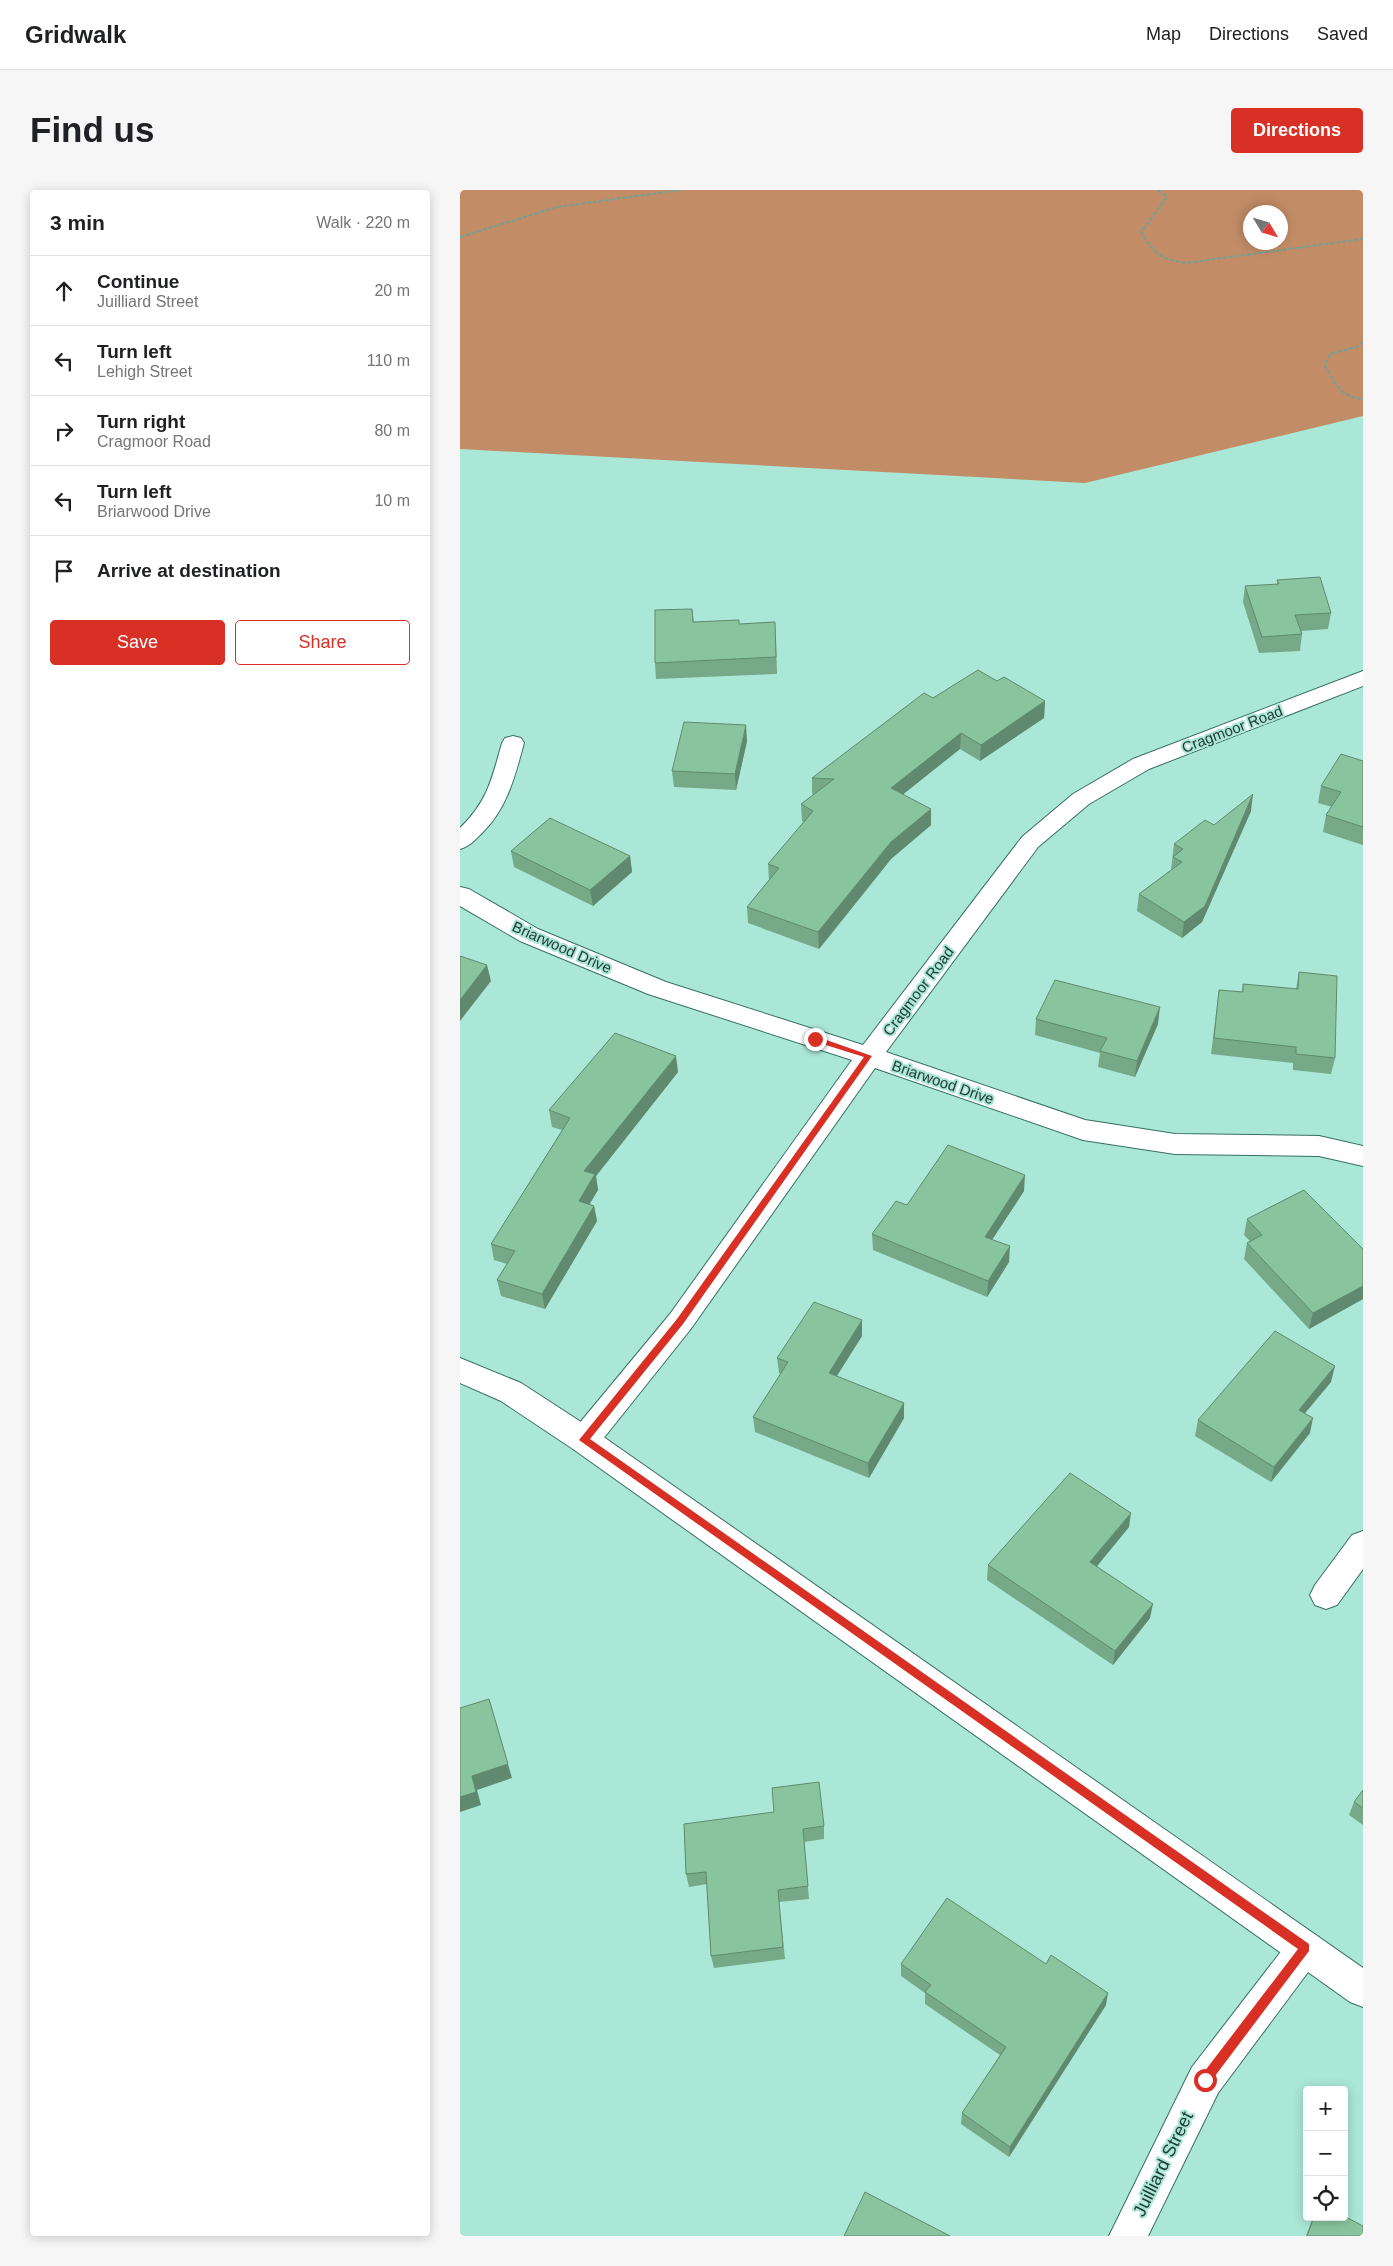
<!DOCTYPE html>
<html lang="en">
<head>
<meta charset="utf-8">
<style>
	body { margin:0; font-family:Arial,sans-serif; background:#f6f6f6; color:#202124 }
	.controls { position:absolute; right:15px; bottom:15px; display:grid; overflow:hidden; border-radius:5px; box-shadow:0 2px 12px #0003 }
	.controls button { width:45px; height:45px; display:grid; place-items:center; padding:0; border:0; border-bottom:1px solid #e0e0e0; background:#fff; color:#202124; font:25px sans-serif }
	.compass { position:absolute; left:783px; top:15px; width:45px; height:45px; border-radius:50%; background:#fff; box-shadow:0 2px 12px #0003; rotate:128deg }
	.stop { position:absolute; width:15px; height:15px; margin:-11px; border:4px solid #d93025; border-radius:50%; background:#fff }
	.stop.end { background:#d93025; border-color:#fff; box-shadow:0 1px 5px #0008 }
	.list { margin:0; padding:0; list-style:none }
	h2 { display:flex; justify-content:space-between; align-items:center; height:65px; margin:0; padding:0 20px; font-size:21px }
	h2 small { font-size:16px; font-weight:400; color:#757577 }
	.list li { display:grid; grid-template-columns:32px 1fr auto; gap:15px; align-items:center; box-sizing:border-box; height:70px; padding:0 20px; border-top:1px solid #e0e0e0 }
	.list b { display:block; font-size:19px; white-space:nowrap }
	.list p { margin:0; font-size:16px; white-space:nowrap; color:#757577 }
	.list em { font-size:16px; font-style:normal; color:#757577 }
	.actions { display:flex; gap:10px; padding:15px 20px }
	.actions a { flex:1; padding:11px 0; border:1px solid #d93025; border-radius:5px; text-align:center; font-size:18px; color:#d93025 }
	.actions .main { background:#d93025; color:#fff }
	.icon { flex:none; width:28px; height:28px; fill:none; stroke:currentColor; stroke-width:2; stroke-linecap:round; stroke-linejoin:round }
	.map { position:relative; flex:none; width:903px; height:2046px; overflow:hidden; border-radius:5px }
	header { display:flex; align-items:center; gap:30px; box-sizing:border-box; height:70px; padding:0 25px; background:#fff; border-bottom:1px solid #e0e0e0 }
	header strong { font-size:24px }
	nav { display:flex; gap:28px; margin-inline-start:auto; font-size:18px }
	.intro { display:flex; align-items:center; justify-content:space-between; box-sizing:border-box; height:120px; padding:0 30px }
	h1 { margin:0; font-size:35px }
	.button { padding:12px 22px; border-radius:5px; background:#d93025; color:#fff; font-size:18px; font-weight:700 }
	main { display:flex; gap:30px; padding:0 30px }
	aside { flex:1; background:#fff; border-radius:5px; box-shadow:0 2px 12px #0003 }
	.map>svg:first-child { display:block }
	.forest { fill:#c28c66; fill-rule:evenodd }
	.lines { fill:none; stroke-linecap:round; stroke-linejoin:round }
	.street-casing { stroke:#357061; stroke-width:2 }
	.secondary-casing { stroke:#357061; stroke-width:2 }
	.path { stroke:#73a194; stroke-width:2; stroke-dasharray:4 2; stroke-linecap:butt }
	.street { fill:#fff; fill-rule:evenodd }
	.secondary { fill:#fff; fill-rule:evenodd }
	.wall { fill:#75a988 }
	.shaded-wall { fill:#5f8a6f }
	.building { fill:#88c59e; stroke:#5f8a6f }
	.route { fill:#d93025 }
	.labels { text-anchor:middle; dominant-baseline:central; stroke-width:4; stroke-linejoin:round; paint-order:stroke }
	.street-label { font-size:15px; fill:#243c36; stroke:#abe7d6 }
	.near-street-label { font-size:18px; fill:#243c36; stroke:#abe7d6 }
</style>
</head>
<body>
<header>
<strong>Gridwalk</strong>
<nav><a>Map</a><a>Directions</a><a>Saved</a></nav>
</header>
<div class="intro"><h1>Find us</h1><a class="button">Directions</a></div>
<main>
<aside>
<h2>3 min<small>Walk · 220 m</small></h2>
<ul class="list">
<li><svg class="icon" aria-label="ahead" viewBox="0 0 24 24"><path d="M12 20V5M6 11l6-6 6 6"/></svg><div><b>Continue</b><p>Juilliard Street</p></div><em>20 m</em></li>
<li><svg class="icon" aria-label="left" viewBox="0 0 24 24"><path d="M17 20v-9H6M10 6l-5 5 5 5"/></svg><div><b>Turn left</b><p>Lehigh Street</p></div><em>110 m</em></li>
<li><svg class="icon" aria-label="right" viewBox="0 0 24 24"><path d="M7 20v-9h11M14 6l5 5-5 5"/></svg><div><b>Turn right</b><p>Cragmoor Road</p></div><em>80 m</em></li>
<li><svg class="icon" aria-label="left" viewBox="0 0 24 24"><path d="M17 20v-9H6M10 6l-5 5 5 5"/></svg><div><b>Turn left</b><p>Briarwood Drive</p></div><em>10 m</em></li>
<li><svg class="icon" aria-label="arrive" viewBox="0 0 24 24"><path d="M6 21V4h12l-3 4 3 4H6"/></svg><div><b>Arrive at destination</b></div></li>
</ul>
<div class="actions"><a class="main">Save</a><a>Share</a></div>
</aside>
<div class="map">
<svg width="903" height="2046" viewBox="0 0 903 2046">
	<rect width="100%" height="100%" fill="#abe7d6"/>
	<path class="forest" d="M0 0H903V226L625 293 0 259ZM791 22H821V52H791Z"/>
	<g class="lines">
		<defs>
			<path id="street" d="M903 481V496L689 579 629 614 578 657 426 862 625 930 715 944 859 946 903 956V976L859 966 715 964 623 950 415 878 230 1140 135 1259 124 1262 113 1259 109 1250 113 1241 210 1124 392 870 188 804 60 751 0 716V697L9 699 78 739 206 792 403 855 562 647 613 604 673 569Z
				M53 546 61 548 64 553C55 586 47 619 22 643 15 650 10 656 0 659V638C28 611 32 588 42 553L45 548Z
				M903 1341V1379L877 1415 866 1419 855 1415 850 1405 855 1395 892 1345Z
				M845 1741 857 1746 863 1758 857 1770 758 1903 688 2046H649L732 1877 833 1746Z"/>
			<path id="secondary" d="M0 1168 61 1193 135 1241 903 1778V1817L890 1812 113 1259 41 1211 0 1193Z"/>
		</defs>
		<use href="#street" class="street-casing"/>
		<use href="#secondary" class="secondary-casing"/>
		<path class="path" d="M698 0 707 7 681 42C695 64 700 69 726 73L903 49
			M0 47 97 17 221 0
			M903 152 897 157 870 164 865 176C876 194 880 207 903 209"/>
		<use href="#street" class="street"/>
		<use href="#secondary" class="secondary"/>
	</g>
	<path class="wall" d="M817 390 871 423 868 439 841 441 842 444 840 461 799 463 783 412 785 396 817 394Z
		M232 419 234 432 279 430V434L316 449 317 484 196 489 195 473Z
		M537 491 585 511 584 528 520 571 500 559 443 604 471 635 431 669 359 759 288 733 287 717 309 690 308 674 344 632 342 631 341 614 354 604H352V588L473 508Z
		M287 551 276 600 214 597 212 581Z
		M903 571V655L863 642 866 625 872 617 858 613 861 596Z
		M791 621 742 732 722 748 677 721 679 704 711 680 714 654 754 635Z
		M51 661 170 666 172 682 133 716 54 677Z
		M839 782 875 868 871 884 833 880V873L751 864 759 800 782 802 783 794 836 799Z
		M576 829 698 834 675 887 638 877 640 863 575 845Z
		M218 882 136 986 138 1000 129 1014 134 1016 137 1031 85 1119 41 1106 37 1090 47 1074 34 1070 31 1054 102 940 92 937 89 920Z
		M564 1001 532 1050 549 1072 527 1107 413 1060 412 1044 447 1015Z
		M787 1029 903 1059V1109L849 1139 784 1069 787 1053 790 1051 784 1045Z
		M402 1146 377 1186 444 1213V1228L409 1288 295 1242 293 1227 321 1184 319 1183 317 1168Z
		M871 1192 845 1223 850 1243 811 1292 735 1246 738 1230Z
		M669 1337 637 1376 690 1428 653 1475 527 1390 528 1375Z
		M903 1600V1635L889 1625 894 1612Z
		M224 1634 364 1636V1649L344 1652 349 1709 319 1712 325 1769 254 1778 251 1766 247 1694 229 1697 226 1684Z
		M441 1774 646 1815 549 1967 501 1934 502 1923 540 1865 465 1814V1803L441 1786Z
		M853 2027H884L903 2046H846Z"/>
	<path class="shaded-wall" d="M585 511 584 528 520 571 521 555Z
		M286 535 287 551 276 600 275 584Z
		M501 543 500 559 431 614V598Z
		M793 604 791 621 742 732 722 748 724 732Z
		M471 619V635L431 669 359 759 358 742 431 652Z
		M170 666 172 682 133 716 130 700Z
		M27 775 31 791 0 831V810Z
		M700 817 698 834 675 887 677 871Z
		M216 866 218 882 136 986 138 1000 122 1027 119 1011 124 981Z
		M565 985 564 1001 524 1062 525 1047Z
		M134 1016 137 1031 85 1119 82 1104Z
		M550 1056 549 1072 527 1107 528 1091Z
		M903 1096V1109L849 1139 853 1123Z
		M402 1130V1146L369 1198V1183Z
		M875 1176 871 1192 835 1235 839 1220Z
		M444 1213V1228L409 1288 408 1273Z
		M853 1228 850 1243 811 1292 814 1277Z
		M671 1323 669 1337 628 1387 630 1372Z
		M693 1414 690 1428 653 1475 655 1461Z
		M29 1509 52 1588 17 1600 21 1615 0 1622V1607L12 1586Z
		M648 1803 646 1815 549 1967 550 1957Z"/>
	<path class="building" d="M860 387 871 423 835 425 842 444 802 447 785 396 819 394 817 390Z
		M232 419 233 432 279 430V434L315 432 316 467 195 473V420Z
		M518 480 537 491 544 487 585 511 521 555 501 543 431 598 471 619 431 652 358 742 287 717 319 678 308 674 353 621 341 614 374 589 352 588 464 503 473 508Z
		M224 532 286 535 275 584 212 581Z
		M881 564 903 571V637L866 625 881 602 861 596Z
		M793 604 745 716 724 732 679 704 722 672 713 667 723 659 714 654 745 630 754 635Z
		M90 628 170 666 130 700 51 661Z
		M0 766 27 775 0 810Z
		M839 782 877 786 875 868 836 864V857L754 848 759 800 783 802V794L838 799Z
		M595 790 700 817 677 871 640 861 647 848 576 829Z
		M155 843 216 866 124 981 135 984 119 1011 134 1016 82 1104 37 1090 55 1061 31 1054 110 928 89 920Z
		M488 955 565 985 525 1047 550 1056 528 1091 412 1044 436 1011 447 1015Z
		M844 1000 903 1059V1096L853 1123 787 1053 802 1045 787 1029Z
		M354 1112 402 1130 369 1183 444 1213 408 1273 293 1227 328 1172 317 1168Z
		M815 1141 875 1176 839 1220 853 1228 814 1277 738 1230Z
		M610 1283 671 1323 630 1372 693 1414 655 1461 528 1375Z
		M29 1509 48 1574 12 1586 16 1602 0 1607V1518Z
		M359 1592 364 1636 343 1639 348 1696 318 1700 323 1757 251 1766 246 1682 226 1684 224 1634 314 1622 312 1598Z
		M903 1600V1618L894 1612Z
		M487 1708 586 1774 591 1765 648 1803 550 1957 502 1923 546 1857 465 1802 471 1795 441 1774Z
		M405 2002 490 2046H384Z
		M884 2026 903 2036V2046H847L854 2027H884Z"/>
	<path class="route" d="M355 846 412 866 223 1134 130 1249 849 1754V1761L749 1894 745 1895 741 1894V1886L838 1759 119 1250 217 1129 404 867 353 851V847Z"/>
	<g class="labels">
		<g class="street-label">
			<text transform="translate(772 539) rotate(-21)">Cragmoor Road</text>
			<text transform="translate(102 757) rotate(24)">Briarwood Drive</text>
			<text transform="translate(458 801) rotate(-53)">Cragmoor Road</text>
			<text transform="translate(483 892) rotate(19)">Briarwood Drive</text>
		</g>
		<g class="near-street-label">
			<text transform="translate(703 1974) rotate(-64)">Juilliard Street</text>
		</g>
	</g>
</svg>
<div class="controls">
<button>+</button>
<button>−</button>
<button><svg class="icon" aria-label="locate" viewBox="0 0 24 24"><circle cx="12" cy="12" r="6"/><path d="M12 2v4M12 18v4M2 12h4M18 12h4"/></svg></button>
</div>
<svg class="compass" viewBox="-18 -18 36 36"><path d="M0-13l5 13h-10z" fill="#e53935"/><path d="M0 13l5-13h-10z" fill="#757577"/></svg>
<div class="stop" style="left:745px;top:1890px"></div>
<div class="stop end" style="left:355px;top:849px"></div>
</div>
</main>
</body>
</html>
